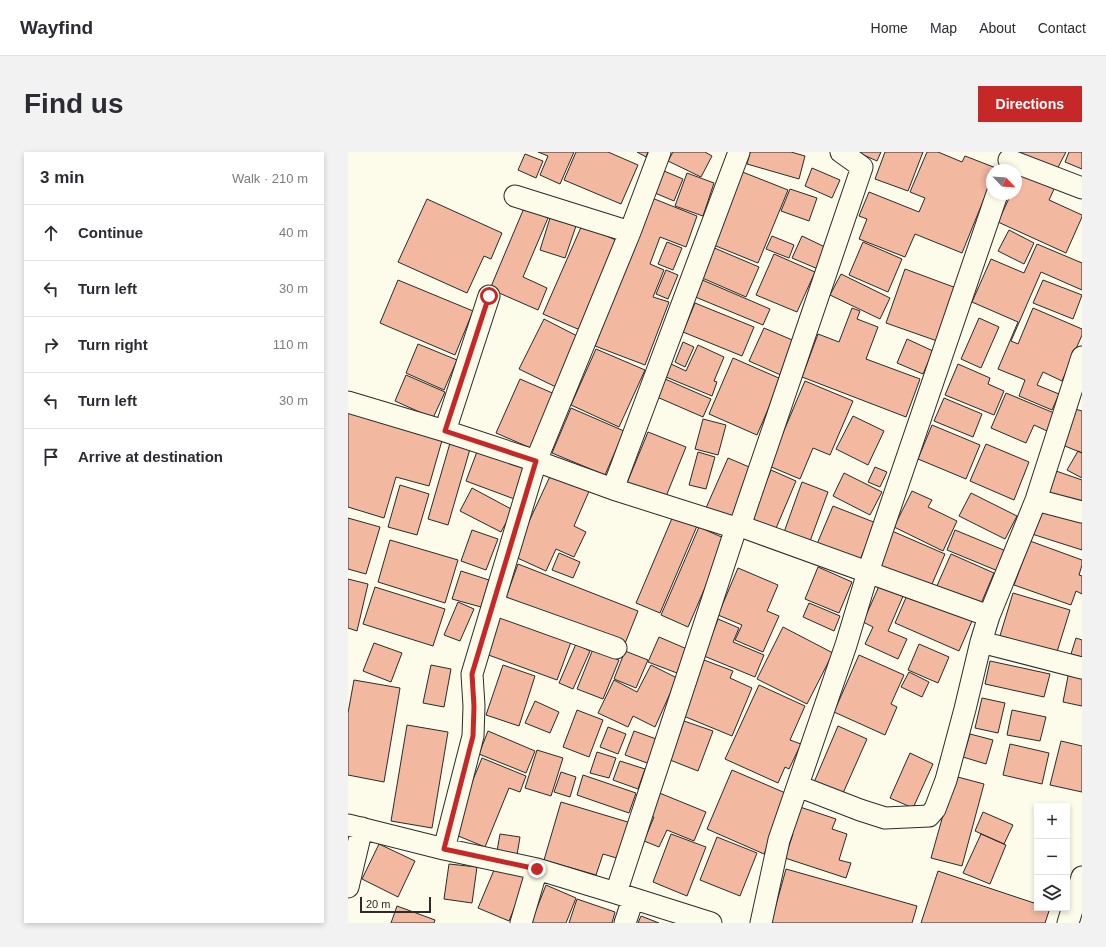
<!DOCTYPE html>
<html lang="en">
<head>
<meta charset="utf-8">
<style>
	body { margin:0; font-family:Arial,sans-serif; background:#f2f2f3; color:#2b2b33 }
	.controls { position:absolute; right:12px; bottom:12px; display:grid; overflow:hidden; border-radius:0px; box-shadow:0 2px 6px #0003 }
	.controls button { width:36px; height:36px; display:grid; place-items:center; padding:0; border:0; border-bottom:1px solid #e1e1e2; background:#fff; color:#2b2b33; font:20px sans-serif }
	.compass { position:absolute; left:638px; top:12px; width:36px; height:36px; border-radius:50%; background:#fff; box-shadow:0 2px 6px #0003; rotate:115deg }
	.scale { position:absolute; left:12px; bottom:10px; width:71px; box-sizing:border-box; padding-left:4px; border:2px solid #2b2b2b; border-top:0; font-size:11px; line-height:14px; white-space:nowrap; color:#2b2b2b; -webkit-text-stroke:3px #fdfbea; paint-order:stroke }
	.stop { position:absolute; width:12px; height:12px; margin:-9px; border:3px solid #c62828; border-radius:50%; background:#fff }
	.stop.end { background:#c62828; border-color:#fff; box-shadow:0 1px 4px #0008 }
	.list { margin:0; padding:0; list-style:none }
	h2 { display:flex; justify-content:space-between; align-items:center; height:52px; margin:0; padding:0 16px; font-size:17px }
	h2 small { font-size:13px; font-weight:400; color:#7c7c81 }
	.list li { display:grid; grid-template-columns:26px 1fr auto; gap:12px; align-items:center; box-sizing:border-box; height:56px; padding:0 16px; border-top:1px solid #e1e1e2 }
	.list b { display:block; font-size:15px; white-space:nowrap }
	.list em { font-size:13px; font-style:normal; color:#7c7c81 }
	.icon { flex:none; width:22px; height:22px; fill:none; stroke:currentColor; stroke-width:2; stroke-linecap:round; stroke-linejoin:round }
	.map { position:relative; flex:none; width:734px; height:771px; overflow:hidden; border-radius:0px }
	header { display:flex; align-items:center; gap:24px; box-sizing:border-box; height:56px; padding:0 20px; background:#fff; border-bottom:1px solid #e1e1e2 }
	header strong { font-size:19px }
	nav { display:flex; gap:22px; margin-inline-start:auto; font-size:14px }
	.intro { display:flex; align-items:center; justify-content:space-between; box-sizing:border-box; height:96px; padding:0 24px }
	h1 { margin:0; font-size:28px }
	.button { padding:10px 18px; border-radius:0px; background:#c62828; color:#fff; font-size:14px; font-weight:700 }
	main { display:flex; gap:24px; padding:0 24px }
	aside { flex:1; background:#fff; border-radius:0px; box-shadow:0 2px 6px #0003 }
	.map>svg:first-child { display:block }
	.building { fill:#f2b8a0; stroke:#2b2b2b }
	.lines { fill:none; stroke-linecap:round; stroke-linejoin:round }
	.street-casing { stroke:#2b2b2b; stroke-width:23 }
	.street { stroke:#fdfbea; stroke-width:21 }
	.route { stroke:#c62828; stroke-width:5 }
</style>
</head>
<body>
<header>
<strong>Wayfind</strong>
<nav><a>Home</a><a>Map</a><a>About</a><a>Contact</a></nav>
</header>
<div class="intro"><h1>Find us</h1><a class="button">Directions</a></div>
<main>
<aside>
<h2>3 min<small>Walk · 210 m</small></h2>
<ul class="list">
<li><svg class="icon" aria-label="ahead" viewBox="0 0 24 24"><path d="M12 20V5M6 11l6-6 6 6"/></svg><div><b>Continue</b></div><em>40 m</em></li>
<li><svg class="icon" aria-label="left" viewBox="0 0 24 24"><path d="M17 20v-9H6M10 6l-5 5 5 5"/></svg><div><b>Turn left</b></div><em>30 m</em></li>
<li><svg class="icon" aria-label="right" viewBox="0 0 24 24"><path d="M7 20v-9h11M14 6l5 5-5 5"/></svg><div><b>Turn right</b></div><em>110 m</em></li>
<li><svg class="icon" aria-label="left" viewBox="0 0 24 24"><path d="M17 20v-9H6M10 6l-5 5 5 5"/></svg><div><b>Turn left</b></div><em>30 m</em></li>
<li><svg class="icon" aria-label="arrive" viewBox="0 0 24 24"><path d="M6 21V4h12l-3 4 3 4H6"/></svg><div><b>Arrive at destination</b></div></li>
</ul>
</aside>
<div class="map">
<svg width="734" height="771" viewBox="0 0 734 771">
	<rect width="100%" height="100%" fill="#fdfbea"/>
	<path class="building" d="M190 0H226L212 32 192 23 200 4Z
		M228 0H260L290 13 273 52 216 28Z
		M289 0H300L298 5Z
		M325 0H357L364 4 353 25 320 9Z
		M402 0H443L457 4 451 27 399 12Z
		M509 0H533L529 9Z
		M537 0H575L560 39 527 27Z
		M579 0H590L614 10 617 4 648 16V18H644V27L614 101 567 82 557 105 511 87 519 67 511 64 521 40 571 60 577 46 562 40Z
		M674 0H718L707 21 672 3Z
		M721 0H734V17L717 10Z
		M177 2 195 9 188 26 170 18Z
		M464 16 492 28 484 46 457 34Z
		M316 19 335 27 326 49 307 41Z
		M392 19 440 38 410 111 363 92Z
		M673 20 707 35 701 48 734 63V65L718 101 650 70 663 42H668V32Z
		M339 21 366 31 355 64 327 54Z
		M442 37 469 46 461 69 433 59Z
		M304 46 349 64 338 95 312 85 302 112 316 118 305 145 321 150 297 213 247 194Z
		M79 47 154 81 143 107 136 104 119 141 50 110Z
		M176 56 200 66 175 125 199 136 190 158 142 137Z
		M202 66 228 74 217 106 192 98Z
		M234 73 270 89 232 178 195 162Z
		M661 78 686 91 676 112 650 99Z
		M424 84 446 93 441 106 418 97Z
		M454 84 479 96 470 117 444 106Z
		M319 90 334 96 325 118 310 112Z
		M515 90 554 107 540 140 501 123Z
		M689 92 734 111V138L693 120 663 189 670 192 685 156 734 177V183L714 229 695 220 689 233 711 242 704 258 671 244 677 228 650 217 670 170 624 150 643 107 676 121Z
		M364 95 411 115 398 145 352 125Z
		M426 102 467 120 449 160 408 143Z
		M557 117 611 137 592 190 538 171Z
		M318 118 330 123 320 147 308 142Z
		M493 122 542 146 532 167 482 143Z
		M352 127 422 157 415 173 345 144Z
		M50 128 125 159 107 203 32 171Z
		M695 128 734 143 725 167 685 151Z
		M347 151 406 175 394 204 335 180Z
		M504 156 512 159 509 167 530 175 518 207 572 227 558 265 454 225 470 182 491 190Z
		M631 166 651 175 633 216 613 207Z
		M196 167 235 187 210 236 171 217Z
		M416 176 449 190 435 224 401 209Z
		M559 187 585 199 575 222 549 211Z
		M335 190 346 195 337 215 327 210Z
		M70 192 109 208 96 238 58 221Z
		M350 193 376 205 366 229 369 230 364 244 318 225 323 212 338 219Z
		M248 197 297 218 271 275 223 253Z
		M385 206 433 227 409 283 361 262Z
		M610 212 642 226 640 232 656 239 646 263 597 243Z
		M58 223 97 240 85 266 47 249Z
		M172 227 209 243 185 297 148 281Z
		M317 227 363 247 355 265 309 245Z
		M457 229 505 249 482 303 465 296 452 327 421 314Z
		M658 241 706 261 699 279 686 273 678 291 643 276Z
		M596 246 634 262 625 285 586 269Z
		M223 256 276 279 257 323 204 301Z
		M0 257 95 285 81 334 48 325 36 366 0 355Z
		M727 257 734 259V301L712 292Z
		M505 264 536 279 520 313 488 297Z
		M355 267 378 273 370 303 347 297Z
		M584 273 632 293 618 327 570 307Z
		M300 280 338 295 317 347 279 331Z
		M102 291 122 297 100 373 80 367Z
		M638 292 681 310 666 348 622 329Z
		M130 297 180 316 169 348 118 329Z
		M730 299 734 301V326L719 318Z
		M350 300 367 305 358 337 341 333Z
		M380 306 406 317 384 368 358 356Z
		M527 315 539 320 532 335 520 330Z
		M423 318 448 329 426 381 401 371Z
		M708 319 734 328V353L701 342Z
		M204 320 242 337 226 374 238 380 226 405 208 397 198 419 165 404Z
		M496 321 534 340 522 363 485 344Z
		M454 330 480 340 461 392 435 383Z
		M52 333 81 342 69 383 40 375Z
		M124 336 165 358 153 380 112 359Z
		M564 339 584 348 580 355 609 369 595 399 546 375Z
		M623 341 669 364 657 387 611 364Z
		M694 352 734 365V398L684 382Z
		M485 354 528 371 511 410 469 392Z
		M325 364 349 374 312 461 288 451Z
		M0 366 32 375 18 422 0 417Z
		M351 375 378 387 340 475 313 463Z
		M124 378 150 387 138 418 113 409Z
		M607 378 658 399 650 419 599 398Z
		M544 379 597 402 581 439 528 416Z
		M42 388 110 408 97 451 30 430Z
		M682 389 734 408V413L731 423 734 424V442L728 439 723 453 666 433Z
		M211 401 232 410 225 426 204 418Z
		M603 402 646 421 632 454 588 436Z
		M170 412 290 459 276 494 157 448Z
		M470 415 504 430 491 461 457 447Z
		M390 416 430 433 419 459 431 464 415 500 387 488 394 473 370 463Z
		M113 419 141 428 133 455 104 447Z
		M0 427 20 432 9 479 0 476Z
		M532 432 556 442 540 479 559 487 550 507 517 492 525 475 515 470Z
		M27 435 97 457 85 494 15 472Z
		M560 441 624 469 611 499 547 471Z
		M665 441 722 458 708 503 651 487Z
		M110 450 126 457 112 489 96 483Z
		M461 451 492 464 486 479 455 465Z
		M149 463 223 490 209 528 135 501Z
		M370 467 391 476 385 490 416 503 407 525 356 504Z
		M435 475 485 501 459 552 409 527Z
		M311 485 339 497 329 521 300 510Z
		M728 486 734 488V505L723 502Z
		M26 491 54 501 43 530 15 519Z
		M228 492 242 499 225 537 211 531Z
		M571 492 601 505 590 531 560 518Z
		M245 497 271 508 255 547 229 537Z
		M277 499 300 508 288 536 266 527Z
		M511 503 556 523 543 552 549 555 537 583 486 560Z
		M356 508 385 519 382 526 404 536 384 584 333 563Z
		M642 509 702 522 696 545 637 532Z
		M83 513 103 517 96 555 75 551Z
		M155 513 187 524 171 574 138 563Z
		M303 513 329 526 307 575 285 564 280 575 250 561 266 528 289 540Z
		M721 519 734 521V554L715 550Z
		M561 520 581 530 574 545 553 535Z
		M6 528 52 536 36 630 0 623V561Z
		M411 533 457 554 442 588 453 592 441 617 437 615 430 631 377 607Z
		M634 546 657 551 650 581 627 576Z
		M187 549 211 560 202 581 177 571Z
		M229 558 255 568 241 605 215 595Z
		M664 558 698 565 692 589 659 583Z
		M336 569 365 579 350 619 322 608Z
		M59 573 100 580 84 676 43 669Z
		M490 574 519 587 492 648 464 635Z
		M260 575 278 582 270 602 252 595Z
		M140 579 187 599 178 621 131 602Z
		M286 579 311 588 302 612 277 603Z
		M622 582 645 588 638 612 615 605Z
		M713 589 734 594V640L702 633Z
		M662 592 701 601 694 632 655 623Z
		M189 598 215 606 203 644 177 636Z
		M249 600 268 606 261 626 242 621Z
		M562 601 585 612 565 656 542 646Z
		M134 606 178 624 172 640 161 636 137 695 103 681Z
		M272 609 297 617 290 637 265 628Z
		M384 618 442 643 416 702 359 677Z
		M213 620 228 625 222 645 206 640Z
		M235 623 288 641 281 661 229 643Z
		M606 624 636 632 614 714 583 706Z
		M309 640 358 660 346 689 319 678 311 695 296 689 306 665 300 663Z
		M213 650 283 671 272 707 255 702 248 723 196 708Z
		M452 655 488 667 484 677 499 682 491 708 503 711 498 726 437 706 445 682 444 681Z
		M635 660 665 673 656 692 627 679Z
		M152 682 172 685 169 703 149 699Z
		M323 682 358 695 339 744 305 730Z
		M633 682 658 693 642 732 615 721Z
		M369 685 409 701 392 744 352 728Z
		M31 692 67 709 50 745 14 727Z
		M149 711 180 723 161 769 130 756Z
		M101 712 129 715 124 751 96 747Z
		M438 717 569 754 564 771H423Z
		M590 719 689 752V756H702L697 771H573Z
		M198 733 228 746 218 771H183Z
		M229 747 267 760 264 771H221Z
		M49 754 87 768 86 771H43Z
		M293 764 311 771H290Z"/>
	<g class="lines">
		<defs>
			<path id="street" d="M661 8 734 36
				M167 44 282 80
				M0 250 97 279 188 309 265 337 388 376 392 374 641 464 633 490 734 516
				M97 279 141 144
				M265 337 391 0
				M688 348 734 360
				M392 374 514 15 493 0
				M145 452 268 496
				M641 464 688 348 734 205
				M450 634 512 658 537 666 581 664 587 657 598 628 617 557 633 490
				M0 673 96 697 189 717 268 741 388 376
				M96 697 125 584 126 554 124 522 188 309 282 80 312 0
				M0 735 14 676
				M268 741 363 771
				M173 771 189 717
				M277 771 285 747
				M413 771 431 688 498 493 520 420 649 42
				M720 771 734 725"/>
		</defs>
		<use href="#street" class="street-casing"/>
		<use href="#street" class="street"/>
	</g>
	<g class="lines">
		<path class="route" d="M141 144 97 279 188 309 124 522 126 554 125 584 96 697 189 717"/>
	</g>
</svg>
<div class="controls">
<button>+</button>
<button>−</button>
<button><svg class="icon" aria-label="layers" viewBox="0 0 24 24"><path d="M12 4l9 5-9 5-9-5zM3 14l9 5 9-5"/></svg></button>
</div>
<svg class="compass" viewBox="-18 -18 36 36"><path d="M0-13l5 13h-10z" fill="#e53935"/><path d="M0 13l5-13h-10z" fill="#7c7c81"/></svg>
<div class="scale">20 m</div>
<div class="stop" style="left:141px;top:144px"></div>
<div class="stop end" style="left:189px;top:717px"></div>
</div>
</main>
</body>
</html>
